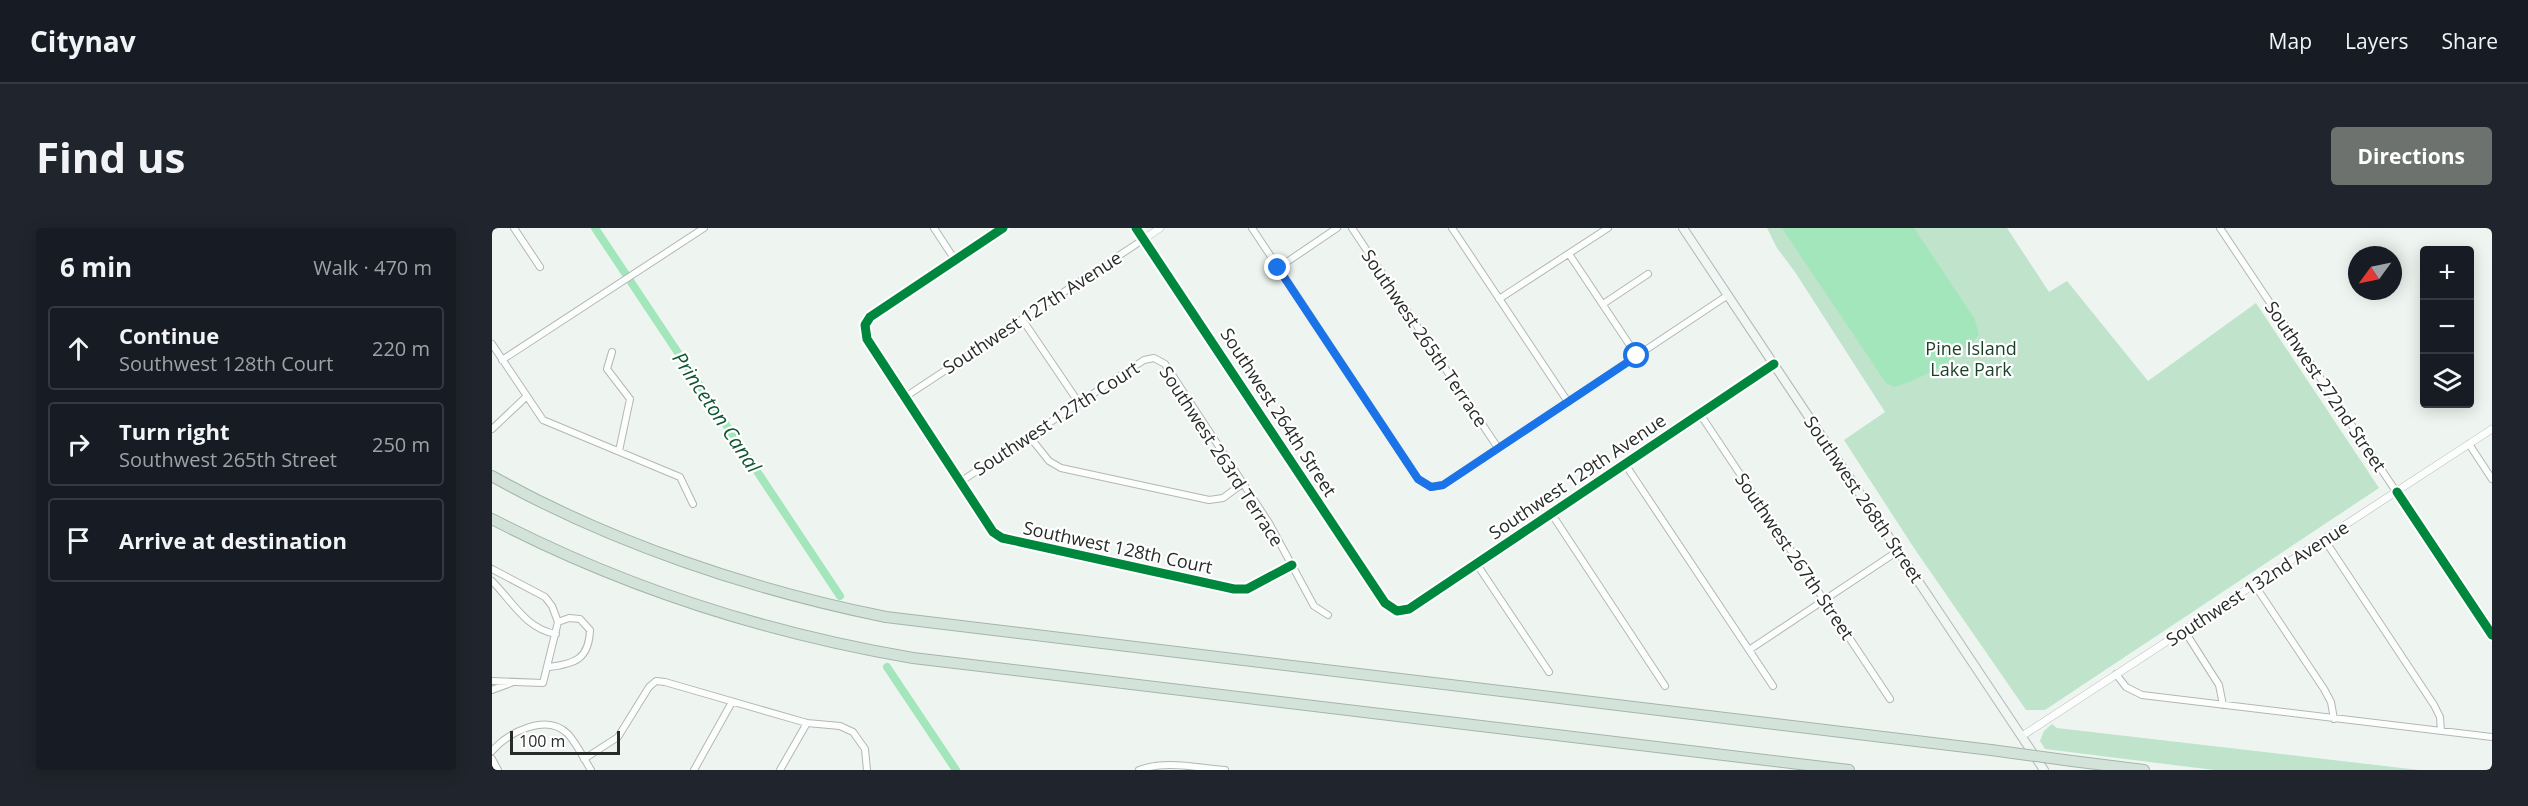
<!DOCTYPE html>
<html lang="en">
<head>
<meta charset="utf-8">
<style>
	body { margin:0; font-family:"Open Sans",sans-serif; background:#20242c; color:#f1f3f6 }
	.controls { position:absolute; right:18px; top:18px; display:grid; overflow:hidden; border-radius:6px; box-shadow:0 3px 15px #0003 }
	.controls button { width:54px; height:54px; display:grid; place-items:center; padding:0; border:0; border-bottom:2px solid #363941; background:#171b24; color:#f1f3f6; font:30px sans-serif }
	.compass { position:absolute; left:1856px; top:18px; width:54px; height:54px; border-radius:50%; background:#171b24; box-shadow:0 3px 15px #0003; rotate:237deg }
	.scale { position:absolute; left:18px; bottom:15px; width:110px; box-sizing:border-box; padding-left:6px; border:3px solid #272c29; border-top:0; font-size:16px; line-height:21px; white-space:nowrap; color:#272c29; -webkit-text-stroke:4px #fff; paint-order:stroke }
	.stop { position:absolute; width:18px; height:18px; margin:-14px; border:4px solid #1a73e8; border-radius:50%; background:#fff }
	.stop.end { background:#1a73e8; border-color:#fff; box-shadow:0 2px 6px #0008 }
	.list { margin:0; padding:0; list-style:none }
	h2 { display:flex; justify-content:space-between; align-items:center; height:78px; margin:0; padding:0 24px; font-size:26px }
	h2 small { font-size:20px; font-weight:400; color:#9ea1a6 }
	.list li { display:grid; grid-template-columns:39px 1fr auto; gap:18px; align-items:center; box-sizing:border-box; height:84px; margin:0 12px 12px; padding:0 12px; border:2px solid #363941; border-radius:6px }
	.list b { display:block; font-size:22px; white-space:nowrap }
	.list p { margin:0; font-size:20px; white-space:nowrap; color:#9ea1a6 }
	.list em { font-size:20px; font-style:normal; color:#9ea1a6 }
	.icon { flex:none; width:33px; height:33px; fill:none; stroke:currentColor; stroke-width:2; stroke-linecap:round; stroke-linejoin:round }
	.map { position:relative; flex:none; width:2000px; height:542px; overflow:hidden; border-radius:6px }
	header { display:flex; align-items:center; gap:36px; box-sizing:border-box; height:84px; padding:0 30px; background:#171b24; border-bottom:2px solid #363941 }
	header strong { font-size:28px }
	nav { display:flex; gap:33px; margin-inline-start:auto; font-size:21px }
	.intro { display:flex; align-items:center; justify-content:space-between; box-sizing:border-box; height:144px; padding:0 36px }
	h1 { margin:0; font-size:42px }
	.button { padding:15px 27px; border-radius:6px; background:#6d726f; color:#fff; font-size:21px; font-weight:700 }
	main { display:flex; gap:36px; padding:0 36px }
	aside { flex:1; background:#171b24; border-radius:6px; box-shadow:0 3px 15px #0003 }
	.map>svg:first-child { display:block }
	.green { fill:#bfe3cb }
	.water { fill:#a3e6bc }
	.lines { fill:none; stroke-linecap:round; stroke-linejoin:round }
	.canal { stroke:#a3e6bc; stroke-width:8 }
	.minor-casing { stroke:#b3b7b4; stroke-width:8 }
	.tertiary-casing { stroke:#b3b7b4; stroke-width:8 }
	.secondary-casing { stroke:#b3b7b4; stroke-width:10 }
	.motorway-casing { stroke:#a3b6aa; stroke-width:12 }
	.minor { stroke:#fcfefd; stroke-width:6 }
	.tertiary { stroke:#fcfefd; stroke-width:7 }
	.secondary { stroke:#f0f6f3; stroke-width:8 }
	.motorway { stroke:#d3e3da; stroke-width:10 }
	.motorway-bridge-casing { stroke:#a3b6aa; stroke-width:12; stroke-linecap:butt }
	.motorway-bridge { stroke:#d3e3da; stroke-width:10 }
	.cycleway-casing { stroke:#fff; stroke-width:13 }
	.cycleway { stroke:#00873e; stroke-width:9 }
	.route { stroke:#1a73e8; stroke-width:8 }
	.labels { text-anchor:middle; dominant-baseline:central; stroke-width:4.5; stroke-linejoin:round; paint-order:stroke }
	.street-label { font-size:18px; fill:#272c29; stroke:#fff }
	.park-label { font-size:18px; fill:#183f28; stroke:#fff }
	.water-label { font-size:20px; font-style:italic; fill:#115733; stroke:#fff }
</style>
</head>
<body>
<header>
<strong>Citynav</strong>
<nav><a>Map</a><a>Layers</a><a>Share</a></nav>
</header>
<div class="intro"><h1>Find us</h1><a class="button">Directions</a></div>
<main>
<aside>
<h2>6 min<small>Walk · 470 m</small></h2>
<ul class="list">
<li><svg class="icon" aria-label="ahead" viewBox="0 0 24 24"><path d="M12 20V5M6 11l6-6 6 6"/></svg><div><b>Continue</b><p>Southwest 128th Court</p></div><em>220 m</em></li>
<li><svg class="icon" aria-label="right" viewBox="0 0 24 24"><path d="M7 20v-9h11M14 6l5 5-5 5"/></svg><div><b>Turn right</b><p>Southwest 265th Street</p></div><em>250 m</em></li>
<li><svg class="icon" aria-label="arrive" viewBox="0 0 24 24"><path d="M6 21V4h12l-3 4 3 4H6"/></svg><div><b>Arrive at destination</b></div></li>
</ul>
</aside>
<div class="map">
<svg width="2000" height="542" viewBox="0 0 2000 542">
	<rect width="100%" height="100%" fill="#eef5f0"/>
	<path class="green" d="M1275 0H1515L1557 64 1575 53 1656 153 1764 75 1887 260 1553 482H1534L1422 320 1352 212 1393 184 1303 44 1285 20Z
		M1560 496 1565 500 1927 542H1722L1553 521 1548 513 1552 503Z"/>
	<path class="water" d="M1290 0H1422L1482 90 1487 106C1472 128 1428 152 1402 159L1394 155Z"/>
	<g class="lines">
		<path class="canal" d="M103 0 348 368
			M395 439 464 542"/>
		<defs>
			<path id="minor" d="M22 0 48 39
				M442 0 463 32
				M511 0 378 89 373 97 375 111 501 304 510 310 742 361H755L800 337
				M644 0 893 375 905 383 917 381 1282 136
				M760 0 926 251 939 259 951 257 1236 67
				M860 0 1006 220
				M960 0 1076 174
				M1728 0 2000 407
				M1077 26 1145 128
				M786 40 845 0
				M1007 71 1116 0
				M1111 76 1156 46
				M530 91 587 175
				M0 116 51 192 188 249 201 276
				M120 124 115 141 138 171 127 223
				M10 132 212 0
				M413 169 652 11
				M1208 186 1398 471
				M0 201 35 168
				M537 208 557 233 569 240 717 272 731 270 750 256
				M1977 216 2000 251
				M1133 236 1281 458
				M468 254 652 132 662 130 673 136 777 295 822 378 836 387
				M1059 285 1173 458
				M1832 311 1942 477 1948 489 1949 503
				M984 335 1057 444
				M0 341 53 369 60 378 66 394
				M0 353C20 373 34 401 64 406
				M1762 356 1832 461 1839 474 1842 491
				M1692 402 1727 457 1731 477
				M1257 422 1406 323
				M57 439C83 436 97 431 98 402L88 391 77 390 66 394
				M1624 446 1634 459 1650 467 2000 509
				M0 453 51 455 66 394
				M0 462 19 455
				M0 523C16 505 54 484 76 506 85 516 92 531 99 542
				M0 531 6 542
				M92 531 126 509 157 459 164 453 173 454 315 495 348 498 361 504 373 521 375 542
				M202 542 240 474
				M288 542 315 495
				M647 542C673 532 706 540 733 542"/>
			<path id="tertiary" d="M652 11 668 0
				M1530 508 2000 201"/>
			<path id="secondary" d="M1191 0 1552 542"/>
			<path id="motorway" d="M0 248C119 315 260 362 394 389L1499 522
				M0 291C133 360 274 405 421 430L1357 542
				M1580 533 1652 542"/>
		</defs>
		<use href="#minor" class="minor-casing"/>
		<use href="#tertiary" class="tertiary-casing"/>
		<use href="#secondary" class="secondary-casing"/>
		<use href="#motorway" class="motorway-casing"/>
		<use href="#minor" class="minor"/>
		<use href="#tertiary" class="tertiary"/>
		<use href="#secondary" class="secondary"/>
		<use href="#motorway" class="motorway"/>
		<defs>
			<path id="motorway-bridge" d="M1499 522 1580 533"/>
		</defs>
		<use href="#motorway-bridge" class="motorway-bridge-casing"/>
		<use href="#motorway-bridge" class="motorway-bridge"/>
		<defs>
			<path id="cycleway" d="M511 0 378 89 373 97 375 111 501 304 510 310 742 361H755L800 337
				M644 0 893 375 905 383 917 381 1282 136
				M1905 264 2000 407"/>
		</defs>
		<use href="#cycleway" class="cycleway-casing"/>
		<use href="#cycleway" class="cycleway"/>
	</g>
	<g class="lines">
		<path class="route" d="M786 40 926 251 939 259 951 257 1145 128"/>
	</g>
	<g class="labels">
		<g class="street-label">
			<text transform="translate(540 84) rotate(-33)">Southwest 127th Avenue</text>
			<text transform="translate(933 110) rotate(56)">Southwest 265th Terrace</text>
			<text transform="translate(1834 158) rotate(56)">Southwest 272nd Street</text>
			<text transform="translate(787 184) rotate(57)">Southwest 264th Street</text>
			<text transform="translate(564 190) rotate(-33)">Southwest 127th Court</text>
			<text transform="translate(730 228) rotate(57)">Southwest 263rd Terrace</text>
			<text transform="translate(1085 248) rotate(-34)">Southwest 129th Avenue</text>
			<text transform="translate(1372 271) rotate(56)">Southwest 268th Street</text>
			<text transform="translate(626 319) rotate(12)">Southwest 128th Court</text>
			<text transform="translate(1303 328) rotate(56)">Southwest 267th Street</text>
			<text transform="translate(1765 355) rotate(-33)">Southwest 132nd Avenue</text>
		</g>
		<g class="park-label">
			<text x="1479" y="120">Pine Island<tspan x="1479" dy="21">Lake Park</tspan></text>
		</g>
		<g class="water-label">
			<text transform="translate(225 184) rotate(56)">Princeton Canal</text>
		</g>
	</g>
</svg>
<div class="controls">
<button>+</button>
<button>−</button>
<button><svg class="icon" aria-label="layers" viewBox="0 0 24 24"><path d="M12 4l9 5-9 5-9-5zM3 14l9 5 9-5"/></svg></button>
</div>
<svg class="compass" viewBox="-18 -18 36 36"><path d="M0-13l5 13h-10z" fill="#e53935"/><path d="M0 13l5-13h-10z" fill="#9ea1a6"/></svg>
<div class="scale">100 m</div>
<div class="stop" style="left:1145px;top:128px"></div>
<div class="stop end" style="left:786px;top:40px"></div>
</div>
</main>
</body>
</html>
